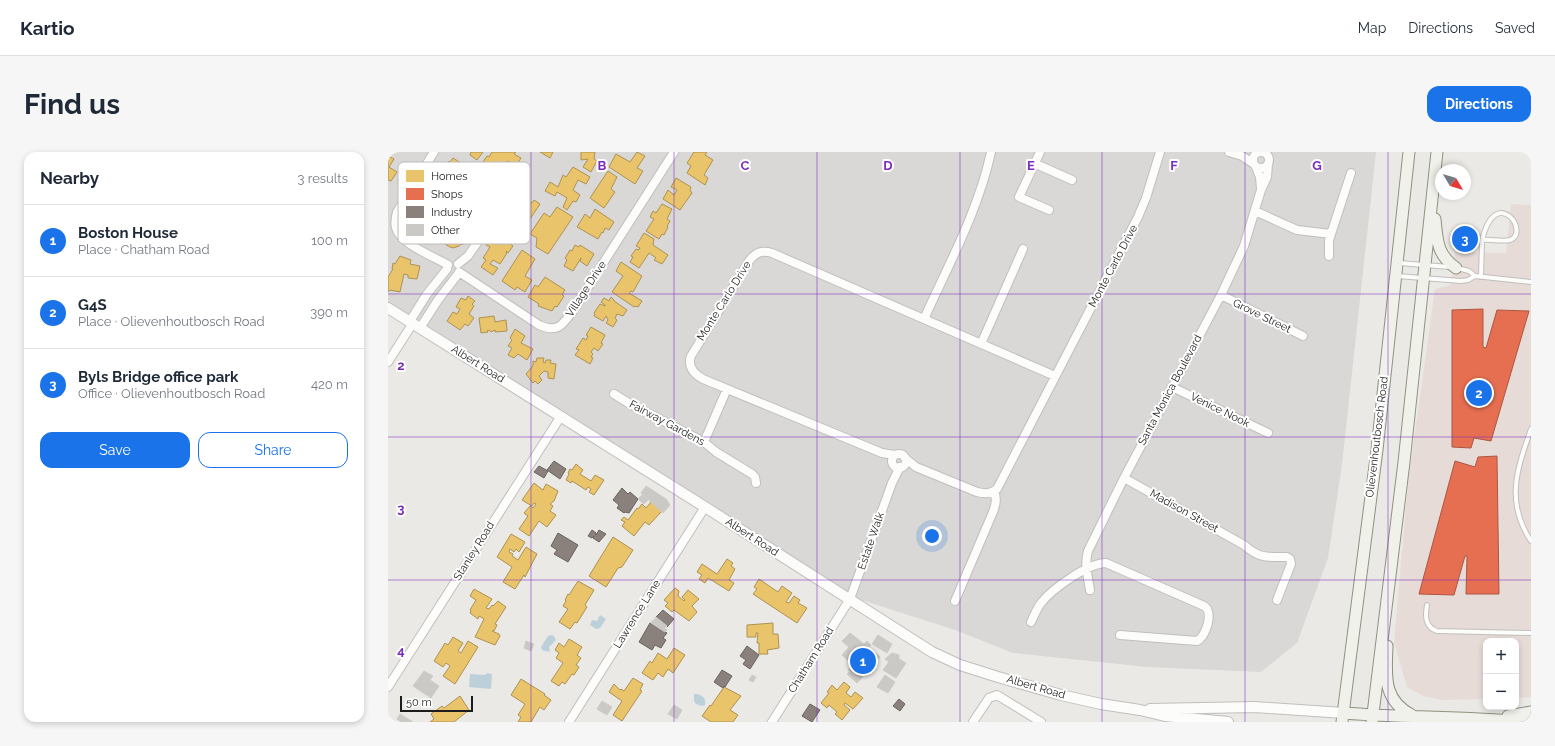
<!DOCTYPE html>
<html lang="en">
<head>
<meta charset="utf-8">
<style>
	body { margin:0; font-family:Raleway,sans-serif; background:#f6f6f7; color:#1f2937 }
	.controls { position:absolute; right:12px; bottom:12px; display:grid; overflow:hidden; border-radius:8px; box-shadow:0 2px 6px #0003 }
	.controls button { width:36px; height:36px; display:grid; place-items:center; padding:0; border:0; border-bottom:1px solid #e0e1e3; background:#fff; color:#1f2937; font:20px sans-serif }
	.compass { position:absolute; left:1047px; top:12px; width:36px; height:36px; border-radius:50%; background:#fff; box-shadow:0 2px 6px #0003; rotate:128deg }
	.scale { position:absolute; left:12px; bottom:10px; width:73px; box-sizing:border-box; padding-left:4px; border:2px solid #1c1c1c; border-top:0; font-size:11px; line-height:14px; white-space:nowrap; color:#1c1c1c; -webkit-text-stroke:3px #fff; paint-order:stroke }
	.you { position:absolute; left:544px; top:384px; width:14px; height:14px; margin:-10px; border:3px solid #fff; border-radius:50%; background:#1a73e8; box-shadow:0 0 0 6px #1a73e833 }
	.badge { display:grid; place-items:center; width:26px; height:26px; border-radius:50%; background:#1a73e8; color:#fff; font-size:13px; font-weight:700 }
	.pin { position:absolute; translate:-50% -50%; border:2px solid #fff; box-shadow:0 1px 4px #0006 }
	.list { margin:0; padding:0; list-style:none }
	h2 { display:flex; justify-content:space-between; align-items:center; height:52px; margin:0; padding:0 16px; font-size:17px }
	h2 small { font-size:13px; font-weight:400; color:#747a83 }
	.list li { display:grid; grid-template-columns:26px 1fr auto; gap:12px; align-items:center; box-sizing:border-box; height:72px; padding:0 16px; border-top:1px solid #e0e1e3 }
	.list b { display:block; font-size:15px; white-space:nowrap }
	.list p { margin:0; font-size:13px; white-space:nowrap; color:#747a83 }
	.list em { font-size:13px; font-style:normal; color:#747a83 }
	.actions { display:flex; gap:8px; padding:12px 16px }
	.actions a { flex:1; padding:9px 0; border:1px solid #1a73e8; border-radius:12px; text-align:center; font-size:14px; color:#1a73e8 }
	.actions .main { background:#1a73e8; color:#fff }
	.map { position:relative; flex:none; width:1143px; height:570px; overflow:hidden; border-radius:12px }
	header { display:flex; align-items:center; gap:24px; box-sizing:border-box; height:56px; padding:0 20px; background:#fff; border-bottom:1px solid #e0e1e3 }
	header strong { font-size:19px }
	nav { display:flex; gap:22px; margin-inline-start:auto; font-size:14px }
	.intro { display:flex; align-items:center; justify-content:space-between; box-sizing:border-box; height:96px; padding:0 24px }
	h1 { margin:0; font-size:28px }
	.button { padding:10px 18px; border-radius:12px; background:#1a73e8; color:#fff; font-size:14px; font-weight:700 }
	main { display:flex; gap:24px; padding:0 24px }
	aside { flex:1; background:#fff; border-radius:12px; box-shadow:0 2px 6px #0003 }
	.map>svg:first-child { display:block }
	.residential { fill:#d9d8d6 }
	.commercial { fill:#e7dbd8 }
	.water { fill:#bcd0da }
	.homes { fill:#e9c46a; stroke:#ac9253 }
	.shops { fill:#e76f51; stroke:#aa5641 }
	.industry { fill:#8a817c; stroke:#69635f }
	.building { fill:#cbc9c6; stroke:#cdcbc7 }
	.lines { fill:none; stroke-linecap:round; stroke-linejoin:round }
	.service-casing { stroke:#c0bfbd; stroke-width:6 }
	.minor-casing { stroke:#c0bfbd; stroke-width:10 }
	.tertiary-casing { stroke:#c0bfbd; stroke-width:12 }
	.secondary-casing { stroke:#8f927f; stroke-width:13 }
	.service { stroke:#fcfcfb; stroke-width:4 }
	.minor { stroke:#fcfcfb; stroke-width:8 }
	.tertiary { stroke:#fcfcfb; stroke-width:10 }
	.secondary { stroke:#f0f1ea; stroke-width:11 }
	.grid { fill:none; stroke:#7b2cbf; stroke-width:1; stroke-opacity:0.55 }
	.labels { text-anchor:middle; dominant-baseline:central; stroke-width:4; stroke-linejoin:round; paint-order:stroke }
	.street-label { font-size:11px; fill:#1c1c1c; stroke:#fff }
	.key { fill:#fff; stroke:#bbb; stroke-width:1 }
	.key-label { font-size:11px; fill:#1c1c1c }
	.grid-label { font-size:13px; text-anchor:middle; font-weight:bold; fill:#7b2cbf; stroke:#fff; stroke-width:4; stroke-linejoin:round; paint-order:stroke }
</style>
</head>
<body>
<header>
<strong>Kartio</strong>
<nav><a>Map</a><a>Directions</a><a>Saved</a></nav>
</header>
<div class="intro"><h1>Find us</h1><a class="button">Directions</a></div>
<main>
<aside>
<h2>Nearby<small>3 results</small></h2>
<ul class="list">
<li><span class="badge">1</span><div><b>Boston House</b><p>Place · Chatham Road</p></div><em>100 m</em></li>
<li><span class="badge">2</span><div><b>G4S</b><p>Place · Olievenhoutbosch Road</p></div><em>390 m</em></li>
<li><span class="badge">3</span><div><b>Byls Bridge office park</b><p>Office · Olievenhoutbosch Road</p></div><em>420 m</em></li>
</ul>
<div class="actions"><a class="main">Save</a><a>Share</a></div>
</aside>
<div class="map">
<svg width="1143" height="570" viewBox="0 0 1143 570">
	<rect width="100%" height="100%" fill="#eae9e5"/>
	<path class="residential" d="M0 0H988L954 313 940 406 909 491 873 520 759 515 625 501 567 478 461 444 0 155Z"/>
	<path class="commercial" d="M1123 52 1143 53V545L1128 546V489H1098V547L1054 548 1035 544 1019 535 1006 490 1020 330 1047 137 1063 133 1067 100 1118 101Z"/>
	<path class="water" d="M212 463 218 467 212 476 208 477 202 473 204 468 209 469Z
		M163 483 166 484 168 488 161 495 162 500 154 498 153 495 160 484Z
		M99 521 104 522 103 537 81 535 82 522 97 523Z
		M306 542C312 542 319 545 317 553L314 554 308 552 306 549Z"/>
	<path class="homes" d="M83 0H95L89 8 82 3Z
		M104 0H128L126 2 133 6 128 14 120 9 115 17 107 11 102 18 93 13 99 4 101 5Z
		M152 0H165L162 6Z
		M193 0H207L206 7 209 9 203 20 195 15 200 7 193 8Z
		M249 0 257 4 249 16 255 19 247 32 221 15 228 2 242 10Z
		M306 0H319L317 3 325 8 316 23 320 26 317 33 299 21 303 14 299 11Z
		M0 4 6 7 1 15 9 20 3 29 0 28Z
		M65 6 76 13 70 23 75 26 70 34 57 25 56 26 63 30 61 34 63 36 60 41 44 31 55 13 57 14 61 9 62 10Z
		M185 15 202 25 198 32 190 28 185 38 192 43 188 50 185 49 179 58 175 55 179 46 169 40 167 44 157 39 162 30 170 35 175 23 178 25Z
		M220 19 229 25 223 37 227 40 216 56 202 46Z
		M288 26 303 35 302 38 304 41 292 58 275 47 280 38 286 43 289 38 283 35Z
		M136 47 144 51 146 48 152 52 142 67 138 64 137 65 138 67 133 74 135 76 131 83 119 75 122 70 120 69 122 64 124 61 125 62Z
		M274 52 284 57 279 67 282 69 279 74 280 75 276 83 274 82 271 87 258 79 266 67 262 65 265 59 268 61Z
		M169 55 185 65 160 102 148 95 149 86 142 82 156 61 162 65Z
		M207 57 226 70 221 78 217 76 215 81 214 80 210 87 189 75 197 62 202 66Z
		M74 58 89 67 83 75 85 76 76 88 77 89 74 93 73 92 71 94 65 96 62 95 47 86 53 78 62 85 60 81 67 70 73 75 76 71 69 66Z
		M106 80 125 94 120 101 118 99 119 101 112 112 105 108 102 112 110 116 105 123 93 115 98 108 95 106 102 95 98 93Z
		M256 81 266 87 265 93 280 103 274 112 266 108 268 106 261 101 251 116 242 110 245 105 243 104 248 97 251 98 252 96 248 94Z
		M187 93 191 95 192 93 206 102 199 114 192 109 193 106 185 119 176 114 179 108 177 106 182 98 184 99Z
		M134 98 147 107 137 124 144 128 137 140 129 135 127 138 114 129Z
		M12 104 23 108 22 112 32 114 29 127 20 126V123L16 122 12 140 2 138 0 140V125L5 117H4L5 111 7 112Z
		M233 110 254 124 245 140 243 139 241 141 254 149 250 155 247 154 246 155 224 140 235 124 228 119Z
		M157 125 177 138 174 143 176 144 169 155 167 154 164 159 150 154 151 152 140 145 147 133 150 135Z
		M80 144 87 149 84 152 86 154 81 162 86 166 80 174 77 172 72 178 59 169 65 160 69 162 72 157 68 155 73 146 78 148Z
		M223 145 226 148V149L239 158 235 164 229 162 227 166 229 168 225 175 218 171 220 168 218 164 215 169 206 164 207 162 206 161 212 152 217 154V153L213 150 216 146 221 149Z
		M106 164 107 170 118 168 119 179 107 180V178L103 180 101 178 99 179 100 180 93 181 91 166Z
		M203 175 217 183 213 191 215 192 210 199 206 196 203 200 205 202 203 205 205 206 202 212 187 203 191 198 188 197 195 186 198 188 200 184 198 183Z
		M127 177 137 184 133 191 145 197 139 208 130 202 126 206 120 203 124 196 120 194 124 188 122 186Z
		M149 206H156L155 210 157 211 158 208H163L162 211 168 212 166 227 160 226V220L156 219 151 224 154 228 150 232 147 229 145 231 138 222 145 214V209L148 210Z
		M188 312 195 318 192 322 203 329 207 323 216 328 206 343 201 340 203 337 200 335 198 338 184 329 183 331 178 328 181 322 180 321 182 317 184 318Z
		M146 331 155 338 158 332 170 339 166 349 162 352 165 354 162 359 168 363 159 375 151 369 141 384 131 377 140 364 136 361 142 354 145 356 148 352 146 351 144 354 134 348Z
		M263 350 274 359 261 373 257 370 246 384 234 374 237 370 233 368 236 365 240 368 249 356 250 357 254 352 258 356Z
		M123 382 137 390 131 400 128 397 126 400 122 397 121 400 125 402 124 404 130 408 138 395 149 402 137 425 136 423 127 437 115 430 124 415 109 405Z
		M225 385 245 398 234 415 230 416 218 435 201 424Z
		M339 407 345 411 343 414 347 417 341 428 346 431 341 439 320 426 317 431 311 427 314 423 309 420 314 412 329 422Z
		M371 427 390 440 394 434 404 441 398 450 401 451 406 444 412 448 410 451 419 456 409 471 365 442 369 437 366 435Z
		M190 429 206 438 197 453 199 455 189 471 187 470 182 477 171 470 180 457 175 454 178 449 177 448 180 442 181 443Z
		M287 436 291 439 290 444 296 449 297 448 294 445 300 438 311 447 304 454 309 460 301 469 286 458 284 460 277 454 280 451 276 448Z
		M86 437 104 447 98 456 101 457 104 453 105 454 110 449 118 455 107 472 109 473 106 479H104L111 482 112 484 107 493 87 485 96 467 91 464 90 467 82 461 83 459 82 458 88 448 82 444Z
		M385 471V482H390L391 496 379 498 380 502H371V491H369L370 481H368V485H359V473Z
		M65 485 75 491 70 499 73 501 80 489 90 495 67 532 55 524 62 514 58 511 55 515 46 509 57 491 60 493Z
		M181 487 194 495 189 503 193 506 188 513 191 515 186 523 184 522 177 532 174 530 171 534 163 529 175 511 168 506 171 501 167 498 171 491 176 495Z
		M286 496 297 503 285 521 280 517 275 525 270 521 265 528 254 521 262 509 264 511 270 501 279 507Z
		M245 526 255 532 252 538 254 539 234 569 225 563 234 549 221 540 226 532 232 538 233 537 236 539Z
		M133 527 157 542 156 543 163 548 156 558 152 555 143 570H130L133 565 130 563 137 552 123 543Z
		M456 530 462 535 458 541 463 545 467 540 475 546 465 557 457 551 456 553 462 558 454 568 447 562 449 560 441 553 439 556 433 551 441 541 439 540 444 533 449 538Z
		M336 535 353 544 342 558 350 563 345 570H323L314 564 322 553 323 554Z
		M72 544 81 558 66 570H42L46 567 43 562 54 554 56 556Z"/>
	<path class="shops" d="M1095 157V195L1098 196 1109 158 1141 159 1103 289 1086 286 1083 296 1064 295V158Z
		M1109 304 1111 442H1078L1079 404H1077L1066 443 1031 442 1067 309 1087 315 1090 305Z"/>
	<path class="industry" d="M166 309 178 317 172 327 159 318Z
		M151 314 160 319 156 326 146 320Z
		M234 336 240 342 242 340 250 347 241 361 237 360 236 361 229 356 231 353 225 348Z
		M204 378 208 381V383L211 378 218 382 211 390 205 386 206 384 204 386 200 384Z
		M170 381 190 393 180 410 166 402 169 398 163 394Z
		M275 458 286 467 279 475 268 465Z
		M262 471 279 481 275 486 278 488 273 496 267 493 264 498 251 490Z
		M359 494 371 503 362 517 355 512 358 508 352 504Z
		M334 518 344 524 337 535 336 534 335 536 326 530Z
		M511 547 517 552 512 559 505 554Z
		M422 552 432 558 424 570 414 564Z"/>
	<path class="building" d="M258 334 278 347 282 353 275 361 253 341Z
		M254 343 260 348 256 352 250 347Z
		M268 465 279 474 277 476 266 468Z
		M265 468 279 478 277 480 263 471Z
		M462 481 476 492 479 489 483 493 481 495 492 505 469 531 459 522 462 519 460 518 465 513 454 503 461 495 454 489Z
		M490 483 504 492 499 501 484 492Z
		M138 489 146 492 143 499 136 496Z
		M504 501 511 503V507L518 511 508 526 495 518 501 510 497 507Z
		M36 519 45 524 42 528 51 534 43 546 25 534Z
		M364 523 368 525 365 530 361 528Z
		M497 523 507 530 500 541 489 535Z
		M214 549 224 555 219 563 209 557Z
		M286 553 294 558 289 567 280 562Z
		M12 562 25 570H13L9 567Z"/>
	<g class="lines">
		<defs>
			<path id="service" d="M1011 111 1062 115
				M1069 116 1081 119 1087 124 1143 130
				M1009 124 1073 129 1080 128 1087 124
				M1093 125 1094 88C1103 87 1114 90 1122 88 1143 81 1108 31 1094 88
				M1143 277C1129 317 1117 350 1143 389
				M1039 453C1037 464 1037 475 1049 479L1143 481"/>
			<path id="minor" d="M46 0 9 60C7 68 6 75 11 82 21 95 46 105 60 113
				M652 0 631 45 661 58
				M841 0 854 4 866 12
				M865 8a8 8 0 1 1 16 0a8 8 0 1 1-16 0Z
				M648 12 684 28
				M868 15 872 25 873 37
				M867 59 909 78 943 82
				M941 104V89L943 82 963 21
				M70 112 80 104 137 22
				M71 120 151 173C169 181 174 174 184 160L286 0
				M833 143 915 184
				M536 167C560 114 591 57 603 0
				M22 169 39 142 59 117
				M32 176 50 148 70 122
				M593 192 635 97
				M0 210 25 171
				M784 235 880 281
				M226 242 242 252 316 290 328 300 364 322 367 325 368 331
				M316 290 339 237
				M504 309a7 7 0 1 1 14 0a7 7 0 1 1-14 0Z
				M507 303 494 301 315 227C306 222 299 214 303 204L361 109C368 100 374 98 384 101L667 224
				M517 306 528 315 589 340C597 342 602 342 609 337L750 65 758 46 772 0
				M736 326 856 393C872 407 879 405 899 405L902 407 903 412 889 448
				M702 438C700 425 696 412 700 399L736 326 833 143 856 94 873 38 879 25 880 12
				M567 449 605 360C608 352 609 347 606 339
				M643 470C646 464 649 456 653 451 664 437 700 411 718 411L816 454C826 460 818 485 809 489L732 483
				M0 535 173 264
				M181 570 317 355
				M384 570 462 447 504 331 512 315
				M585 570 601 546 609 543 653 570"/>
			<path id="tertiary" d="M0 156 317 355 544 500 572 513 610 525 673 543 713 552 752 558 777 564 840 570
				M762 557 867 555 956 561"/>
			<path id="secondary" d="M1047 67C1049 88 1049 103 1068 116
				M999 494C998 524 994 548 1025 564
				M956 561C1015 566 1075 564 1135 570
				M1120 564 1143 560
				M954 570 989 298 1021 0
				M984 570 1016 310 1049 0"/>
		</defs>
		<use href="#service" class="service-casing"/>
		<use href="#minor" class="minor-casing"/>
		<use href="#tertiary" class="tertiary-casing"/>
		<use href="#secondary" class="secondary-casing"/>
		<use href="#service" class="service"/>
		<use href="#minor" class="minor"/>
		<use href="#tertiary" class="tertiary"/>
		<use href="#secondary" class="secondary"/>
	</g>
	<path class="grid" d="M143 0V570M286 0V570M429 0V570M572 0V570M714 0V570M857 0V570M1000 0V570M0 142H1143M0 285H1143M0 428H1143"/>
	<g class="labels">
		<g class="street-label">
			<text transform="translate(725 114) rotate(-62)">Monte Carlo Drive</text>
			<text transform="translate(198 137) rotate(-57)">Village Drive</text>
			<text transform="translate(336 149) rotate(-58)">Monte Carlo Drive</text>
			<text transform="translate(874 164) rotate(26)">Grove Street</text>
			<text transform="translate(90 212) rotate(32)">Albert Road</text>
			<text transform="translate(782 238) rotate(-62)">Santa Monica Boulevard</text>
			<text transform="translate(832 258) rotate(26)">Venice Nook</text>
			<text transform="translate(279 271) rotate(28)">Fairway Gardens</text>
			<text transform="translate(989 285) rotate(-83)">Olievenhoutbosch Road</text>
			<text transform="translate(796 359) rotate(29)">Madison Street</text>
			<text transform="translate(364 385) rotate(33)">Albert Road</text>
			<text transform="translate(483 389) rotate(-71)">Estate Walk</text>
			<text transform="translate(86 399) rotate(-58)">Stanley Road</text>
			<text transform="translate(249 462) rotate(-58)">Lawrence Lane</text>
			<text transform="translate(423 508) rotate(-58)">Chatham Road</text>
			<text transform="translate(648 535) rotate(16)">Albert Road</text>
		</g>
	</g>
	<rect x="10" y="10" width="132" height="82" rx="6" class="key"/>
	<rect x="18" y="18" width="18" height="12" fill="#e9c46a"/>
	<rect x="18" y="36" width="18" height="12" fill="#e76f51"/>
	<rect x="18" y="54" width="18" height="12" fill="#8a817c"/>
	<rect x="18" y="72" width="18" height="12" fill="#cbc9c6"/>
	<g class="key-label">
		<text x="43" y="28">Homes</text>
		<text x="43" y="46">Shops</text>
		<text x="43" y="64">Industry</text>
		<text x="43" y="82">Other</text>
	</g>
	<g class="grid-label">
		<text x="214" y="18">B</text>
		<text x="357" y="18">C</text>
		<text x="500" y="18">D</text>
		<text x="643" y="18">E</text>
		<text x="786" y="18">F</text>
		<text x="929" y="18">G</text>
		<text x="13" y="218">2</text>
		<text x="13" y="361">3</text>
		<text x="13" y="503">4</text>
	</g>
</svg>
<div class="controls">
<button>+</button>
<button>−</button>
</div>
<svg class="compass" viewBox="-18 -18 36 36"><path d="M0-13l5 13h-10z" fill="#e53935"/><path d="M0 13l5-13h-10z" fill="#747a83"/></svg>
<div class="scale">50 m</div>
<div class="you"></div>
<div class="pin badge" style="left:475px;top:509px">1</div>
<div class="pin badge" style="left:1091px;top:241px">2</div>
<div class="pin badge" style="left:1077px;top:87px">3</div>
</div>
</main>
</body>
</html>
